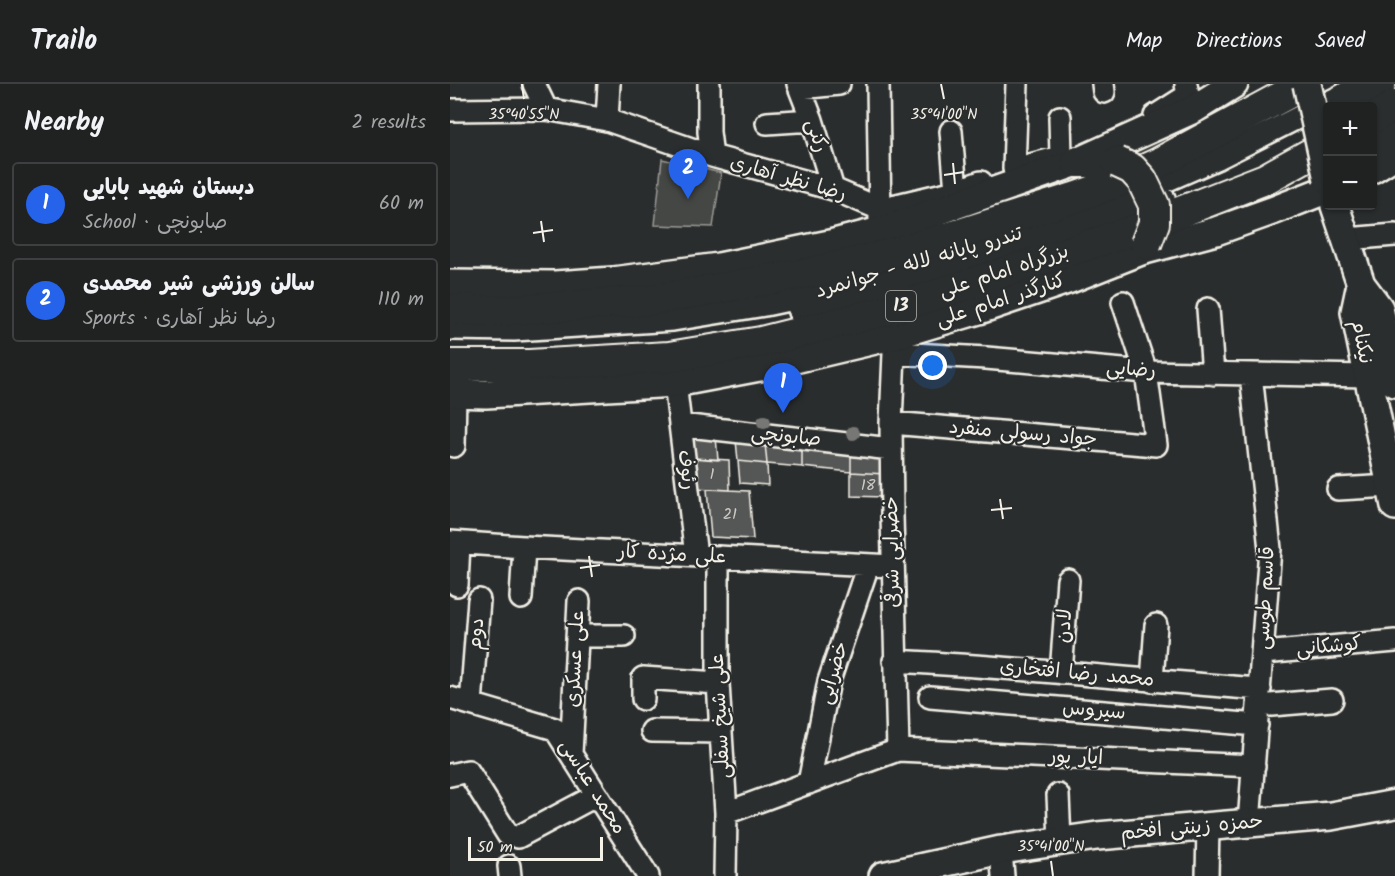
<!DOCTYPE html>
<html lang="en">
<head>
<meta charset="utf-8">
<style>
	body { margin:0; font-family:Kalam,"Playpen Sans Arabic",sans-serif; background:#282a2a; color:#f1f3f6 }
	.controls { position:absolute; right:18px; top:18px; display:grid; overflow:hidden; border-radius:6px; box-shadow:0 2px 4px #0004 }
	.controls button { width:54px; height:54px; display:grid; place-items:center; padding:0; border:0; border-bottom:2px solid #3d3f40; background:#202222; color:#f1f3f6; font:30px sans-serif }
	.scale { position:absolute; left:18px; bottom:15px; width:135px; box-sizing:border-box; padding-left:6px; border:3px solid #f4f1e8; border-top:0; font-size:16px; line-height:21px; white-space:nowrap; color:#f4f1e8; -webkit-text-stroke:4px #2a2d2e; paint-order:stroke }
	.you { position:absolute; left:483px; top:282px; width:21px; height:21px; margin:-15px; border:4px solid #fff; border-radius:50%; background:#1a73e8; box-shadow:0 0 0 9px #1a73e833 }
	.badge { display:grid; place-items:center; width:39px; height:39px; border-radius:50%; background:#2563eb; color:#fff; font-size:20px; font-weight:700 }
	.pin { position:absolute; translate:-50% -50px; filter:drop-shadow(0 2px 3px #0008) }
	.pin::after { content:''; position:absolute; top:32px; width:21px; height:18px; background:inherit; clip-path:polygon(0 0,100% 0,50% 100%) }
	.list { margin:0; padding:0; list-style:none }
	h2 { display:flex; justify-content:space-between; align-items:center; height:78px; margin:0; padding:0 24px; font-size:26px }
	h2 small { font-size:20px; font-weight:400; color:#a2a4a5 }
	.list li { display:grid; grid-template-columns:39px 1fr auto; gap:18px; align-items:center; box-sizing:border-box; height:84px; margin:0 12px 12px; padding:0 12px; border:2px solid #3d3f40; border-radius:6px }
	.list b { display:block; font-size:22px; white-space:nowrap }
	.list p { margin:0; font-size:20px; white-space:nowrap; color:#a2a4a5 }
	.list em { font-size:20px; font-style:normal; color:#a2a4a5 }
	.map { position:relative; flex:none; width:945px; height:792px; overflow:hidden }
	header { display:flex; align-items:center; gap:36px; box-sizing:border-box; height:84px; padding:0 30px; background:#202222; border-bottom:2px solid #3d3f40 }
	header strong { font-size:28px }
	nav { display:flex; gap:33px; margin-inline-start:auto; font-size:21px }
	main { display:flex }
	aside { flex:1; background:#202222 }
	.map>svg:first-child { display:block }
	.pitch { fill:#444645; stroke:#9c9c96; stroke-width:1.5 }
	.building { fill:#555756; stroke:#f4f1e8; stroke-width:1.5 }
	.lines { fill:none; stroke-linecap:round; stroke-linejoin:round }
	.minor-casing { stroke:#f4f1e8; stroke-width:26 }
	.major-casing { stroke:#f4f1e8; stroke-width:32 }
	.highway-casing { stroke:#f4f1e8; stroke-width:34 }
	.minor { stroke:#2a2d2e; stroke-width:21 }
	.major { stroke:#2a2d2e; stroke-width:27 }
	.highway { stroke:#2a2d2e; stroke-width:30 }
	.major-bridge-casing { stroke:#f4f1e8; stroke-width:32; stroke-linecap:butt }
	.highway-bridge-casing { stroke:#f4f1e8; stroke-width:34; stroke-linecap:butt }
	.major-bridge { stroke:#2a2d2e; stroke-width:27 }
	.highway-bridge { stroke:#2a2d2e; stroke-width:30 }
	.tree { fill:#777875 }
	.ticks { fill:none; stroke:#f4f1e8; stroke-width:2 }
	.labels { text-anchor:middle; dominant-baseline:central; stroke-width:4.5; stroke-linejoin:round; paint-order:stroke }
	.number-label { font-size:16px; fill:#cccac4 }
	.shield { fill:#2a2d2e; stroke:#b7b6b0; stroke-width:1.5 }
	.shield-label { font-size:18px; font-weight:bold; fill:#f4f1e8 }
	.street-label { font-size:20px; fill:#f4f1e8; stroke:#2a2d2e }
	.ticks-label { font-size:15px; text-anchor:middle; fill:#f4f1e8; stroke:#2a2d2e; stroke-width:4.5; stroke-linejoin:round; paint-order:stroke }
</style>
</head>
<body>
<header>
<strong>Trailo</strong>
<nav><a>Map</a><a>Directions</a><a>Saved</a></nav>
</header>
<main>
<aside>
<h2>Nearby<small>2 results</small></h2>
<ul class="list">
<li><span class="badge">1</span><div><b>دبستان شهید بابایی</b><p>School · صابونچی</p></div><em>60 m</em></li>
<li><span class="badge">2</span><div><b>سالن ورزشی شیر محمدی</b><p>Sports · رضا نظر آهاری</p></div><em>110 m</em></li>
</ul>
</aside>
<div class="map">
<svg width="945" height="792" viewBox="0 0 945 792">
	<rect width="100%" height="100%" fill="#2a2d2e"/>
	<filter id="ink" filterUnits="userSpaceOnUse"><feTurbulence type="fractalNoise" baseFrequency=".0167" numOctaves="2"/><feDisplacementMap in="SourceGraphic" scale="12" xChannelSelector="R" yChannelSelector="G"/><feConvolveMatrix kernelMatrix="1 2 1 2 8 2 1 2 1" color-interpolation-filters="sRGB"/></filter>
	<g filter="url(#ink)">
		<path class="pitch" d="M212 75 271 89 263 143 205 141Z"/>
		<path class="building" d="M240 352 266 353 268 376 243 374Z
			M286 356 315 359 317 380 288 377Z
			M315 359 352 363V383L317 380Z
			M352 363 401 369V388L352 383Z
			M401 369 435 372V390L401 388Z
			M243 374 279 376 280 406 245 404Z
			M288 377 317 380 318 401 290 399Z
			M401 388 435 390 433 413 401 412Z
			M257 405 299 407 303 455 261 453Z"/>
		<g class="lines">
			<defs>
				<path id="minor" d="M84 0 96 25
					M259 0V48L262 72
					M348 0 362 36 383 105
					M428 0 430 137
					M567 0 564 85 611 73 610 33
					M653 0 654 8
					M350 4 389 0
					M901 22 935 0
					M0 26 96 25 157 36 262 72 383 105 430 125
					M705 32 738 11 736 0
					M157 36 159 0
					M317 39 362 36
					M501 47 506 107
					M430 125 506 107 531 98
					M897 155 945 151
					M758 225 763 290
					M349 228C424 213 497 192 569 168 618 151 667 135 714 114
					M0 245 64 246 223 236 315 221 395 204 480 180 532 164 683 111 768 74 893 11 909 0
					M442 256 444 269 441 339 442 431 448 666
					M444 269 536 274 696 288 918 292
					M225 299 246 472
					M441 339 706 361 696 288 673 218
					M230 341 441 365
					M4 362 5 309
					M888 405 941 402
					M0 458 74 463 443 482
					M268 473V599L276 729 275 792
					M7 501 9 459
					M71 514 74 463
					M128 552H174
					M813 569 945 557
					M444 577C566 583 688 596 810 605
					M611 589 618 496
					M702 597 706 541
					M480 613 807 641
					M0 614 105 645 198 792
					M193 615V594L268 599
					M21 620 29 516
					M808 622 882 616
					M202 647 271 648
					M121 670 129 517
					M0 691 18 687 58 751
					M359 699 379 597 418 481
					M608 711 610 757
					M276 729 448 666 804 682
					M799 739 820 465 801 290
					M68 753 147 711
					M551 766 553 792
					M59 782 60 792
					M757 792 758 742"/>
				<path id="major" d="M922 58 945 44
					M922 85 945 71
					M885 122 911 200 929 224 945 299
					M0 200 105 201 163 197 269 183 380 160 434 146 627 78 744 25 784 0
					M911 200 905 228 945 422
					M0 309 36 310 225 299 315 282 442 252 529 226 620 195 691 167 766 147 822 127 878 105
					M433 792 551 766 647 752 881 732 945 720"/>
				<path id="highway" d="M922 35 945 21
					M627 78H667
					M0 225 48 227 202 216 368 187 435 171 507 151 627 113 663 100 707 80 855 0
					M0 281H79L219 273 311 258 439 226 684 146 815 95 878 60"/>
			</defs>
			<use href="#minor" class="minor-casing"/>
			<use href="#major" class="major-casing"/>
			<use href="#highway" class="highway-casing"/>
			<use href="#minor" class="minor"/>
			<use href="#major" class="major"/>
			<use href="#highway" class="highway"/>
			<defs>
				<path id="major-bridge" d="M857 0 878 95"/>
				<path id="highway-bridge" d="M667 78 682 85 692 96 704 121V139L696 160"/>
			</defs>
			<use href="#major-bridge" class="major-bridge-casing"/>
			<use href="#highway-bridge" class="highway-bridge-casing"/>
			<use href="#major-bridge" class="major-bridge"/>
			<use href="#highway-bridge" class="highway-bridge"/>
		</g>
		<g class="tree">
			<circle cx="314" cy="338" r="7"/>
			<circle cx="403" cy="349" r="7"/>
		</g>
	</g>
	<path class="ticks" d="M72 0 74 15M491 0 494 15M503 79 505 100M494 91 514 88M91 137 94 158M83 149 103 146M550 415 553 435M541 426 562 424M139 472 142 493M130 484 150 481M601 777 603 792"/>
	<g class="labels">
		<g class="number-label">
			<text x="262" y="390">1</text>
			<text x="418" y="401">18</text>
			<text x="280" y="430">21</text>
		</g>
		<rect class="shield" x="436" y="207" width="30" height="30" rx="4.5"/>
		<g class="shield-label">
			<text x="451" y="222">13</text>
		</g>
		<g class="street-label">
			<text transform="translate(366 52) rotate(73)">رکنی</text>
			<text transform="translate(338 95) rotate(16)">رضا نظر آهاری</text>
			<text transform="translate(469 179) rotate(-16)">تندرو پایانه لاله - جوانمرد</text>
			<text transform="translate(554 188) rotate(-18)">بزرگراه امام علی</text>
			<text transform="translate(551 217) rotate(-18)">کنارگذر امام علی</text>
			<text transform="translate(911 258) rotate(79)">نیکنام</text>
			<text transform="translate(681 286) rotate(4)">رضایی</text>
			<text transform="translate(573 350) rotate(5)">جواد رسولی منفرد</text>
			<text transform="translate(336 353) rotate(6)">صابونچی</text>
			<text transform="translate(236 386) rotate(83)">رئوف</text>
			<text transform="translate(443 468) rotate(-91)">خضرایی شرقی</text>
			<text transform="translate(222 471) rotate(3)">علی مژده کار</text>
			<text transform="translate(816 514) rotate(-87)">قاسم طوسی</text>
			<text transform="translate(615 542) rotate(-86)">لادن</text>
			<text transform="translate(27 550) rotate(-85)">دوم</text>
			<text transform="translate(879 563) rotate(-5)">کوشکانی</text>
			<text transform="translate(126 575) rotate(-87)">علی عسکری</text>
			<text transform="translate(384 589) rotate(-74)">خضرایی</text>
			<text transform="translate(627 590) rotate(5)">محمد رضا افتخاری</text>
			<text transform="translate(644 627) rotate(5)">سیروس</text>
			<text transform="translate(271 632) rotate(-93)">علی شیخ سفلی</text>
			<text transform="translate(626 674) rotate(2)">ایار پور</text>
			<text transform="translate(142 703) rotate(58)">محمد عباسی</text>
			<text transform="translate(742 744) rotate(-5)">حمزه زینتی افخم</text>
		</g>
	</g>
	<g class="ticks-label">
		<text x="74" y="35">35°40'55"N</text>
		<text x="494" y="35">35°41'00"N</text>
		<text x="601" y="767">35°41'00"N</text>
	</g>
</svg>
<div class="controls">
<button>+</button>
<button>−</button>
</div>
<div class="scale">50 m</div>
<div class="you"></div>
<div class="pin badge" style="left:333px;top:329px">1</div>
<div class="pin badge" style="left:238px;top:115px">2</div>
</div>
</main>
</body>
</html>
